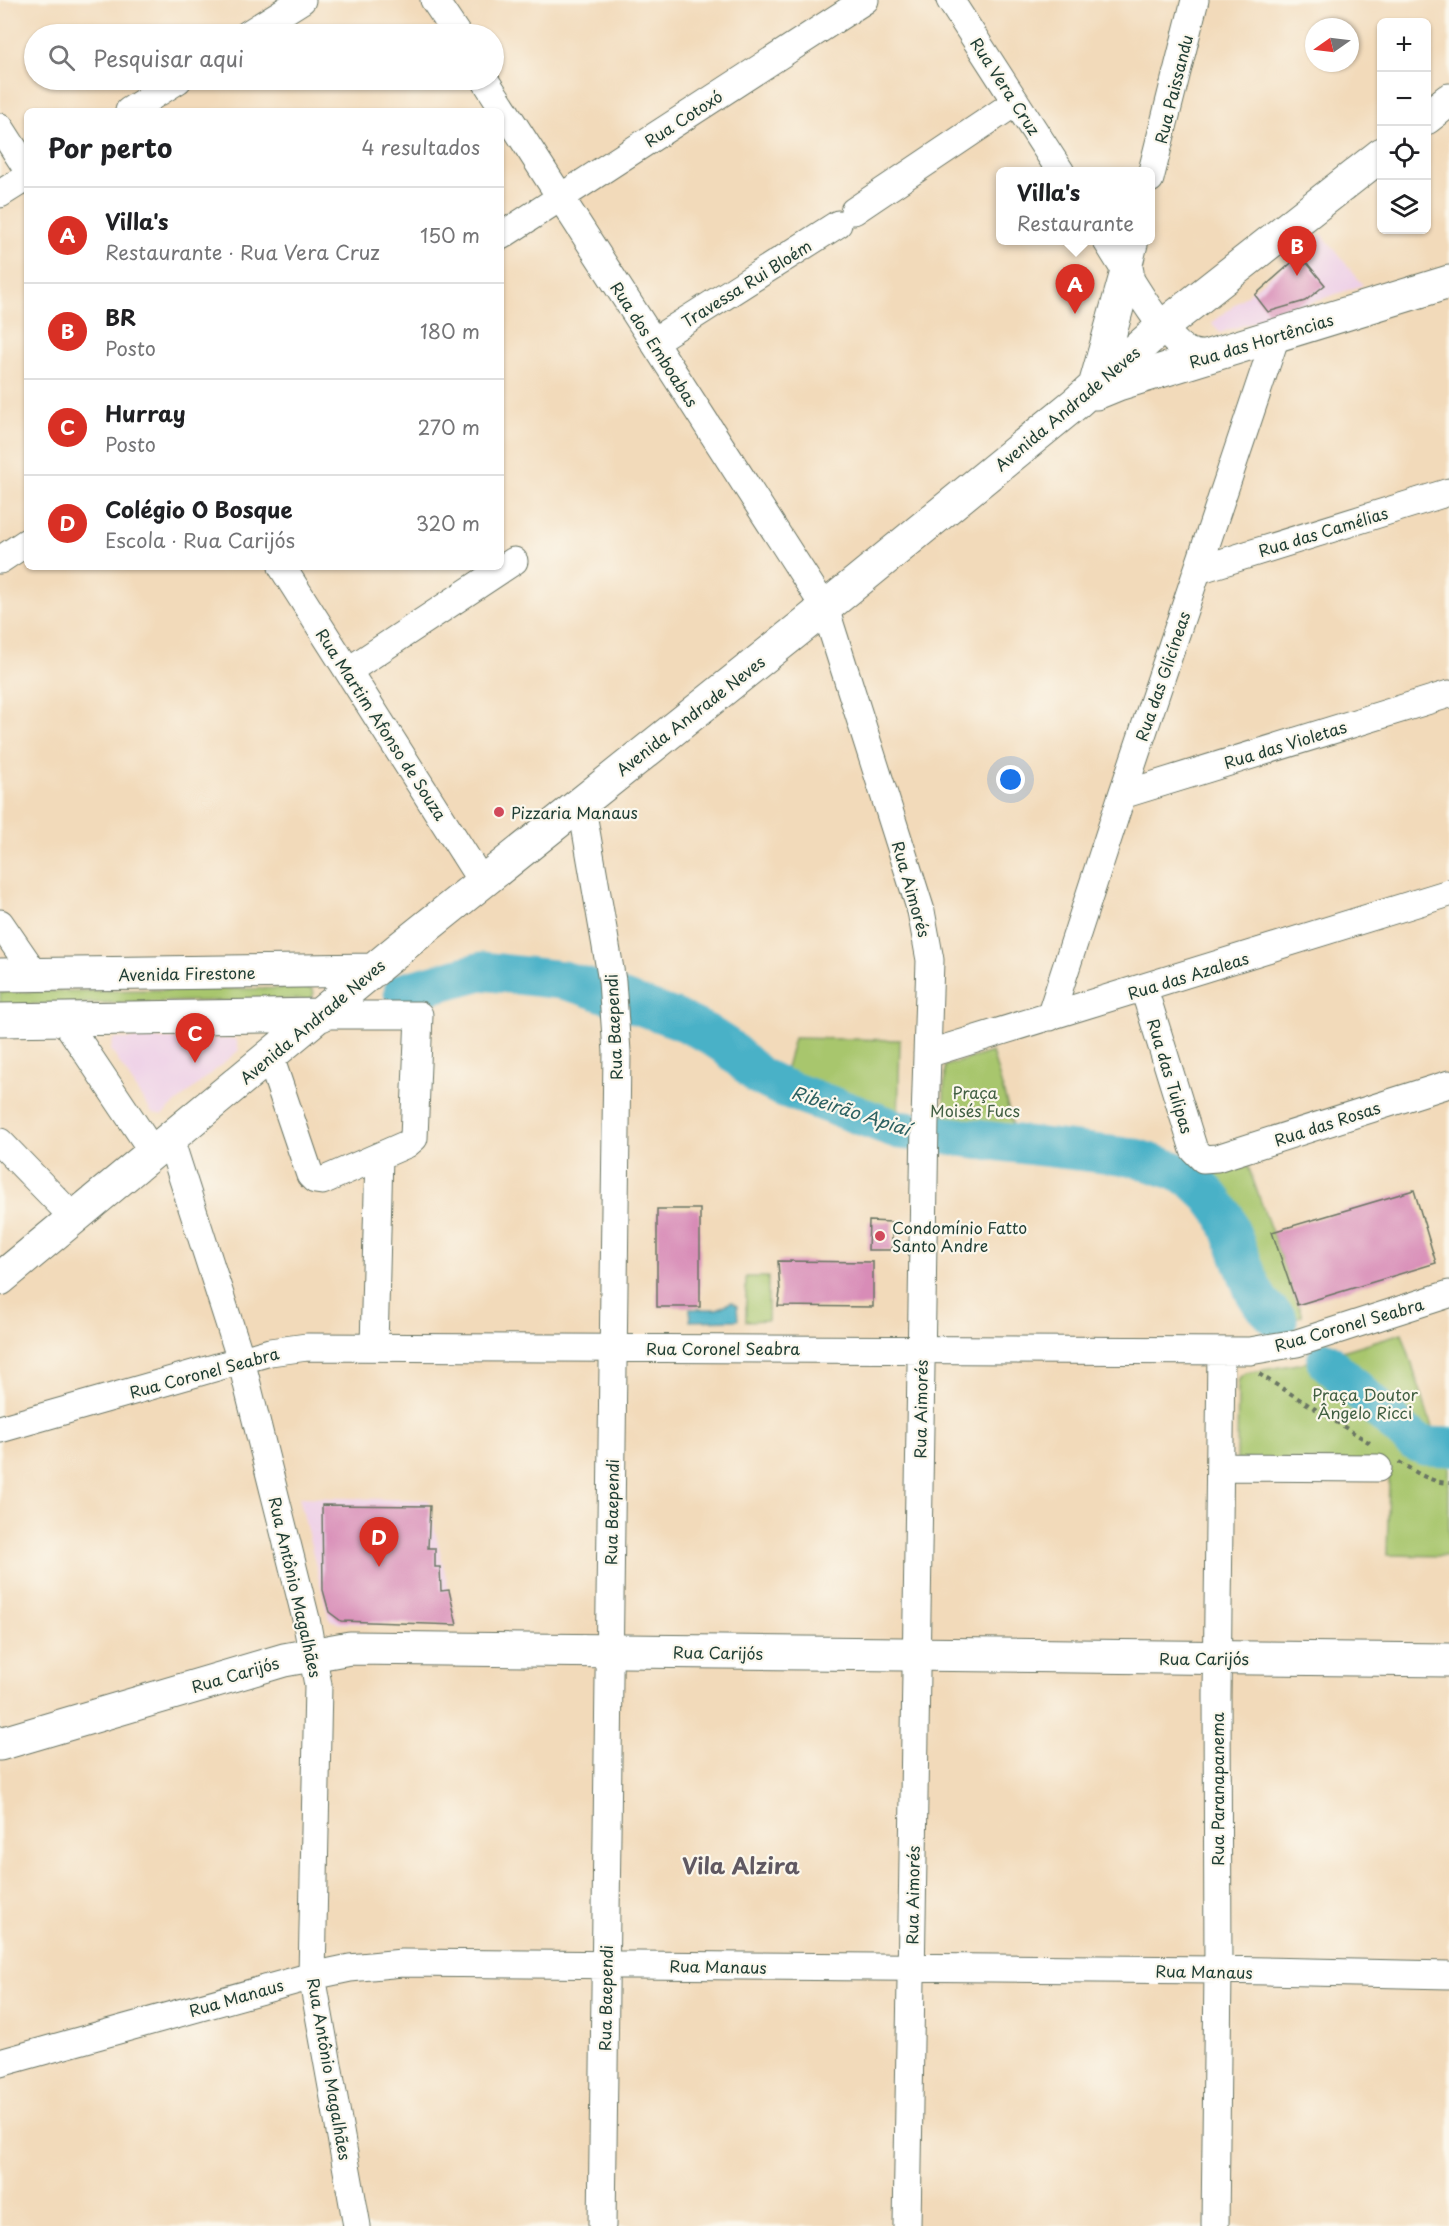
<!DOCTYPE html>
<html lang="pt">
<head>
<meta charset="utf-8">
<style>
	body { margin:0; font-family:"Playpen Sans",sans-serif; background:#f2f2f2; color:#202124 }
	.controls { position:absolute; right:18px; top:18px; display:grid; overflow:hidden; border-radius:9px; box-shadow:0 2px 4px #0004 }
	.controls button { width:54px; height:54px; display:grid; place-items:center; padding:0; border:0; border-bottom:2px solid #e0e0e0; background:#fff; color:#202124; font:30px sans-serif }
	.compass { position:absolute; left:1305px; top:18px; width:54px; height:54px; border-radius:50%; background:#fff; box-shadow:0 2px 4px #0004; rotate:256deg }
	.you { position:absolute; left:1011px; top:780px; width:21px; height:21px; margin:-15px; border:4px solid #fff; border-radius:50%; background:#1a73e8; box-shadow:0 0 0 9px #1a73e833 }
	.badge { display:grid; place-items:center; width:39px; height:39px; border-radius:50%; background:#d93025; color:#fff; font-size:20px; font-weight:700 }
	.pin { position:absolute; translate:-50% -50px; filter:drop-shadow(0 2px 3px #0008) }
	.pin::after { content:''; position:absolute; top:32px; width:21px; height:18px; background:inherit; clip-path:polygon(0 0,100% 0,50% 100%) }
	.popup { position:absolute; left:996px; top:167px; width:159px; height:78px; box-sizing:border-box; display:grid; place-content:center; border-radius:9px; background:#fff; filter:drop-shadow(0 2px 4px #0005); font-size:20px; white-space:nowrap; color:#757577 }
	.popup b { font-size:22px; color:#202124 }
	.popup::after { content:''; position:absolute; left:50%; top:100%; margin-left:-12px; border:12px solid transparent; border-top-color:#fff }
	.list { margin:0; padding:0; list-style:none }
	h2 { display:flex; justify-content:space-between; align-items:center; height:78px; margin:0; padding:0 24px; font-size:26px }
	h2 small { font-size:20px; font-weight:400; color:#757577 }
	.list li { display:grid; grid-template-columns:39px 1fr auto; gap:18px; align-items:center; box-sizing:border-box; height:96px; padding:0 24px; border-top:2px solid #e0e0e0 }
	.list b { display:block; font-size:22px; white-space:nowrap }
	.list p { margin:0; font-size:20px; white-space:nowrap; color:#757577 }
	.list em { font-size:20px; font-style:normal; color:#757577 }
	.icon { flex:none; width:33px; height:33px; fill:none; stroke:currentColor; stroke-width:2; stroke-linecap:round; stroke-linejoin:round }
	.map { position:relative; flex:none; width:1449px; height:2226px; overflow:hidden }
	.search { position:absolute; background:#fff; box-shadow:0 2px 4px #0004; left:24px; top:24px; width:480px; height:66px; display:flex; align-items:center; gap:15px; box-sizing:border-box; padding:0 21px; border-radius:33px; color:#757577; font-size:22px }
	.panel { position:absolute; background:#fff; box-shadow:0 2px 4px #0004; left:24px; top:108px; width:480px; height:462px; border-radius:9px }
	.map>svg:first-child { display:block }
	.built { fill:#eed0e7 }
	.green { fill:#a8c66d; stroke:#648250; stroke-width:1.5 }
	.water { fill:#48b1c7; stroke:#34777e; stroke-width:1.5 }
	.lines { fill:none; stroke-linecap:round; stroke-linejoin:round }
	.river { stroke:#48b1c7; stroke-width:39 }
	.building { fill:#d88cb7 }
	.minor-casing { stroke:#697463; stroke-width:29 }
	.major-casing { stroke:#697463; stroke-width:35 }
	.path { stroke:#697463; stroke-width:4; stroke-dasharray:4.5 4.5; stroke-linecap:butt }
	.minor { stroke:#fff; stroke-width:27 }
	.major { stroke:#fff; stroke-width:33 }
	.poi-dot { fill:#d1495b; stroke:#fbf7ec; stroke-width:2 }
	.labels { text-anchor:middle; dominant-baseline:central; stroke-width:4.5; stroke-linejoin:round; paint-order:stroke }
	.street-label { font-size:16px; fill:#1f3d34; stroke:#fbf7ec }
	.poi-label { font-size:16px; fill:#1f3d34; stroke:#fbf7ec; text-anchor:start }
	.park-label { font-size:16px; fill:#415f42; stroke:#fbf7ec }
	.water-label { font-size:18px; font-style:italic; fill:#2b6060; stroke:#fbf7ec }
	.district-label { font-size:22px; font-weight:bold; fill:#605962; stroke:#fbf7ec }
</style>
</head>
<body>
<div class="map">
<svg width="1449" height="2226" viewBox="0 0 1449 2226">
	<rect width="100%" height="100%" fill="#fbf7ec"/>
	<filter id="ink" filterUnits="userSpaceOnUse"><feTurbulence type="fractalNoise" baseFrequency=".0167" numOctaves="2"/><feDisplacementMap in="SourceGraphic" scale="12" xChannelSelector="R" yChannelSelector="G"/><feConvolveMatrix kernelMatrix="1 2 1 2 8 2 1 2 1" color-interpolation-filters="sRGB"/></filter>
	<filter id="wash" filterUnits="userSpaceOnUse"><feTurbulence type="fractalNoise" baseFrequency=".008" numOctaves="4" result="noise"/><feDisplacementMap in="SourceGraphic" scale="24" xChannelSelector="R" yChannelSelector="G"/><feGaussianBlur stdDeviation="1.35" result="paint"/><feColorMatrix in="noise" values="0 0 0 0 0 0 0 0 0 0 0 0 0 0 0 0 0 1.4 0 .05"/><feComposite in="paint" operator="in"/></filter>
	<g filter="url(#wash)">
		<rect width="100%" height="100%" fill="#f2daba"/>
		<path class="built" d="M1322 234 1363 285 1220 333 1212 323Z
			M113 1039H236L239 1050 162 1115 152 1113 111 1050Z
			M299 1497 428 1500 457 1625 339 1623 331 1620 328 1615Z"/>
		<path class="green" d="M308 988 312 989 314 993 311 999 0 1005V992Z
			M794 1038 900 1040 898 1122 782 1082Z
			M992 1052 1017 1139 943 1132 945 1066Z
			M1176 1155C1203 1175 1216 1177 1248 1166L1302 1316 1265 1324 1230 1216Z
			M746 1277H768V1320L746 1321Z
			M1402 1333 1437 1443 1413 1445 1422 1456 1449 1455V1556L1387 1555 1389 1479 1383 1461 1237 1460 1238 1383 1240 1377 1246 1373 1303 1363Z"/>
		<path class="water" d="M731 1302 737 1306 738 1320 690 1321V1309H717Z"/>
		<g class="lines">
			<path class="river" d="M403 992 482 971 562 980 584 986 677 1019 706 1033 726 1046 759 1076 781 1087 899 1130 1136 1158 1173 1170 1192 1179 1210 1196 1225 1216 1253 1290 1261 1303 1278 1320
				M1326 1361 1412 1440 1425 1446 1449 1447"/>
		</g>
		<g id="blocks">
			<path class="building" d="M1298 257 1305 265 1307 263 1325 285 1305 301 1268 312 1255 295Z
				M1414 1190 1436 1263 1297 1305 1272 1232Z
				M657 1209H700V1307H657Z
				M869 1221 892 1222V1250H868Z
				M778 1261 873 1262V1307L778 1306 780 1292Z
				M322 1505 430 1506 428 1548H435V1567H440L441 1591 449 1590 457 1625 341 1621 329 1612 323 1590Z"/>
		</g>
	</g>
	<g filter="url(#ink)">
		<use href="#blocks" fill-opacity="0" stroke="#697463" stroke-width="1.5"/>
		<g class="lines">
			<defs>
				<path id="minor" d="M434 0 457 34
					M950 0 1061 172
					M248 34 302 0
					M485 80 825 608 921 911 930 960 925 1120 907 2226
					M129 111 178 80
					M0 127 27 169
					M1150 179 1195 0
					M0 194 27 177
					M854 211 1016 102
					M501 236 865 0
					M1106 240C1123 266 1162 337 1186 350 1195 355 1204 354 1213 355
					M1127 272 1135 240
					M654 341 838 224
					M0 560 27 542
					M282 567 482 882
					M1198 570 1449 492
					M348 671 514 561
					M1122 795 1449 694
					M581 802 612 981 617 1052 602 2226
					M0 923 35 974
					M1144 989 1194 1150 1203 1159 1217 1158 1449 1084
					M1050 1017 1122 795 1276 336
					M64 1019 153 1152
					M927 1054 1449 893
					M270 1057 310 1175 315 1180 322 1181 407 1144 414 1138 419 1015H321
					M170 1139 241 1360 306 1619 318 1685 312 1976 357 2226
					M0 1142 74 1218
					M374 1346 379 1156
					M0 1429 270 1352 307 1347 1250 1351 1297 1343 1449 1294
					M1220 1467 1378 1468
					M0 2063 312 1976 350 1968 402 1963 1218 1970 1449 1975
					M1215 2226 1218 1970 1217 1695 1221 1352"/>
				<path id="major" d="M1426 118 1449 100
					M1095 386 1127 272
					M1096 393 1118 384 1449 282
					M0 975 375 970
					M0 1020 321 1015
					M0 1279 400 948 804 625 1076 403 1162 327 1382 154
					M0 1744 284 1660 350 1648 1449 1660"/>
			</defs>
			<use href="#minor" class="minor-casing"/>
			<use href="#major" class="major-casing"/>
			<path class="path" d="M1259 1374 1370 1443
				M1399 1462C1416 1472 1429 1482 1449 1483"/>
			<use href="#minor" class="minor"/>
			<use href="#major" class="major"/>
		</g>
	</g>
	<g class="poi-dot">
		<circle cx="499" cy="812" r="6"/>
		<circle cx="880" cy="1236" r="6"/>
	</g>
	<g class="labels">
		<g class="street-label">
			<text transform="translate(1006 86) rotate(57)">Rua Vera Cruz</text>
			<text transform="translate(1173 89) rotate(-76)">Rua Paissandu</text>
			<text transform="translate(683 118) rotate(-33)">Rua Cotoxó</text>
			<text transform="translate(746 283) rotate(-32)">Travessa Rui Bloém</text>
			<text transform="translate(1261 340) rotate(-17)">Rua das Hortências</text>
			<text transform="translate(655 344) rotate(57)">Rua dos Emboabas</text>
			<text transform="translate(1067 408) rotate(-40)">Avenida Andrade Neves</text>
			<text transform="translate(1323 531) rotate(-17)">Rua das Camélias</text>
			<text transform="translate(1162 676) rotate(-71)">Rua das Glicíneas</text>
			<text transform="translate(690 715) rotate(-38)">Avenida Andrade Neves</text>
			<text transform="translate(382 724) rotate(57)">Rua Martim Afonso de Souza</text>
			<text transform="translate(1285 744) rotate(-17)">Rua das Violetas</text>
			<text transform="translate(912 889) rotate(74)">Rua Aimorés</text>
			<text transform="translate(187 973) rotate(-1)">Avenida Firestone</text>
			<text transform="translate(1188 975) rotate(-17)">Rua das Azaleas</text>
			<text transform="translate(312 1021) rotate(-40)">Avenida Andrade Neves</text>
			<text transform="translate(613 1027) rotate(-93)">Rua Baependi</text>
			<text transform="translate(1171 1076) rotate(73)">Rua das Tulipas</text>
			<text transform="translate(1327 1123) rotate(-18)">Rua das Rosas</text>
			<text transform="translate(1349 1324) rotate(-16)">Rua Coronel Seabra</text>
			<text x="723" y="1348">Rua Coronel Seabra</text>
			<text transform="translate(204 1372) rotate(-15)">Rua Coronel Seabra</text>
			<text transform="translate(920 1409) rotate(-89)">Rua Aimorés</text>
			<text transform="translate(611 1512) rotate(-89)">Rua Baependi</text>
			<text transform="translate(296 1587) rotate(77)">Rua Antônio Magalhães</text>
			<text transform="translate(718 1652) rotate(1)">Rua Carijós</text>
			<text x="1204" y="1658">Rua Carijós</text>
			<text transform="translate(235 1674) rotate(-16)">Rua Carijós</text>
			<text transform="translate(1217 1789) rotate(-90)">Rua Paranapanema</text>
			<text transform="translate(912 1895) rotate(-89)">Rua Aimorés</text>
			<text transform="translate(718 1966) rotate(1)">Rua Manaus</text>
			<text transform="translate(1204 1971) rotate(1)">Rua Manaus</text>
			<text transform="translate(236 1997) rotate(-16)">Rua Manaus</text>
			<text transform="translate(605 1998) rotate(-89)">Rua Baependi</text>
			<text transform="translate(330 2069) rotate(80)">Rua Antônio Magalhães</text>
		</g>
		<g class="poi-label">
			<text x="511" y="812">Pizzaria Manaus</text>
			<text x="892" y="1227">Condomínio Fatto<tspan x="892" dy="18">Santo Andre</tspan></text>
		</g>
		<g class="park-label">
			<text x="975" y="1092">Praça<tspan x="975" dy="18">Moisés Fucs</tspan></text>
			<text x="1365" y="1394">Praça Doutor<tspan x="1365" dy="18">Ângelo Ricci</tspan></text>
		</g>
		<g class="water-label">
			<text transform="translate(851 1110) rotate(18)">Ribeirão Apiaí</text>
		</g>
		<g class="district-label">
			<text x="741" y="1864">Vila Alzira</text>
		</g>
	</g>
</svg>
<div class="controls">
<button>+</button>
<button>−</button>
<button><svg class="icon" aria-label="locate" viewBox="0 0 24 24"><circle cx="12" cy="12" r="6"/><path d="M12 2v4M12 18v4M2 12h4M18 12h4"/></svg></button>
<button><svg class="icon" aria-label="layers" viewBox="0 0 24 24"><path d="M12 4l9 5-9 5-9-5zM3 14l9 5 9-5"/></svg></button>
</div>
<svg class="compass" viewBox="-18 -18 36 36"><path d="M0-13l5 13h-10z" fill="#e53935"/><path d="M0 13l5-13h-10z" fill="#757577"/></svg>
<div class="you"></div>
<div class="pin badge" style="left:1075px;top:314px">A</div>
<div class="popup"><b>Villa's</b>Restaurante</div>
<div class="pin badge" style="left:1297px;top:276px">B</div>
<div class="pin badge" style="left:195px;top:1063px">C</div>
<div class="pin badge" style="left:379px;top:1567px">D</div>
<div class="search"><svg class="icon" aria-label="search" viewBox="0 0 24 24"><circle cx="10" cy="10" r="6"/><path d="M15 15l6 6"/></svg>Pesquisar aqui</div>
<section class="panel">
<h2>Por perto<small>4 resultados</small></h2>
<ul class="list">
<li><span class="badge">A</span><div><b>Villa's</b><p>Restaurante · Rua Vera Cruz</p></div><em>150 m</em></li>
<li><span class="badge">B</span><div><b>BR</b><p>Posto</p></div><em>180 m</em></li>
<li><span class="badge">C</span><div><b>Hurray</b><p>Posto</p></div><em>270 m</em></li>
<li><span class="badge">D</span><div><b>Colégio O Bosque</b><p>Escola · Rua Carijós</p></div><em>320 m</em></li>
</ul>
</section>
</div>
</body>
</html>
